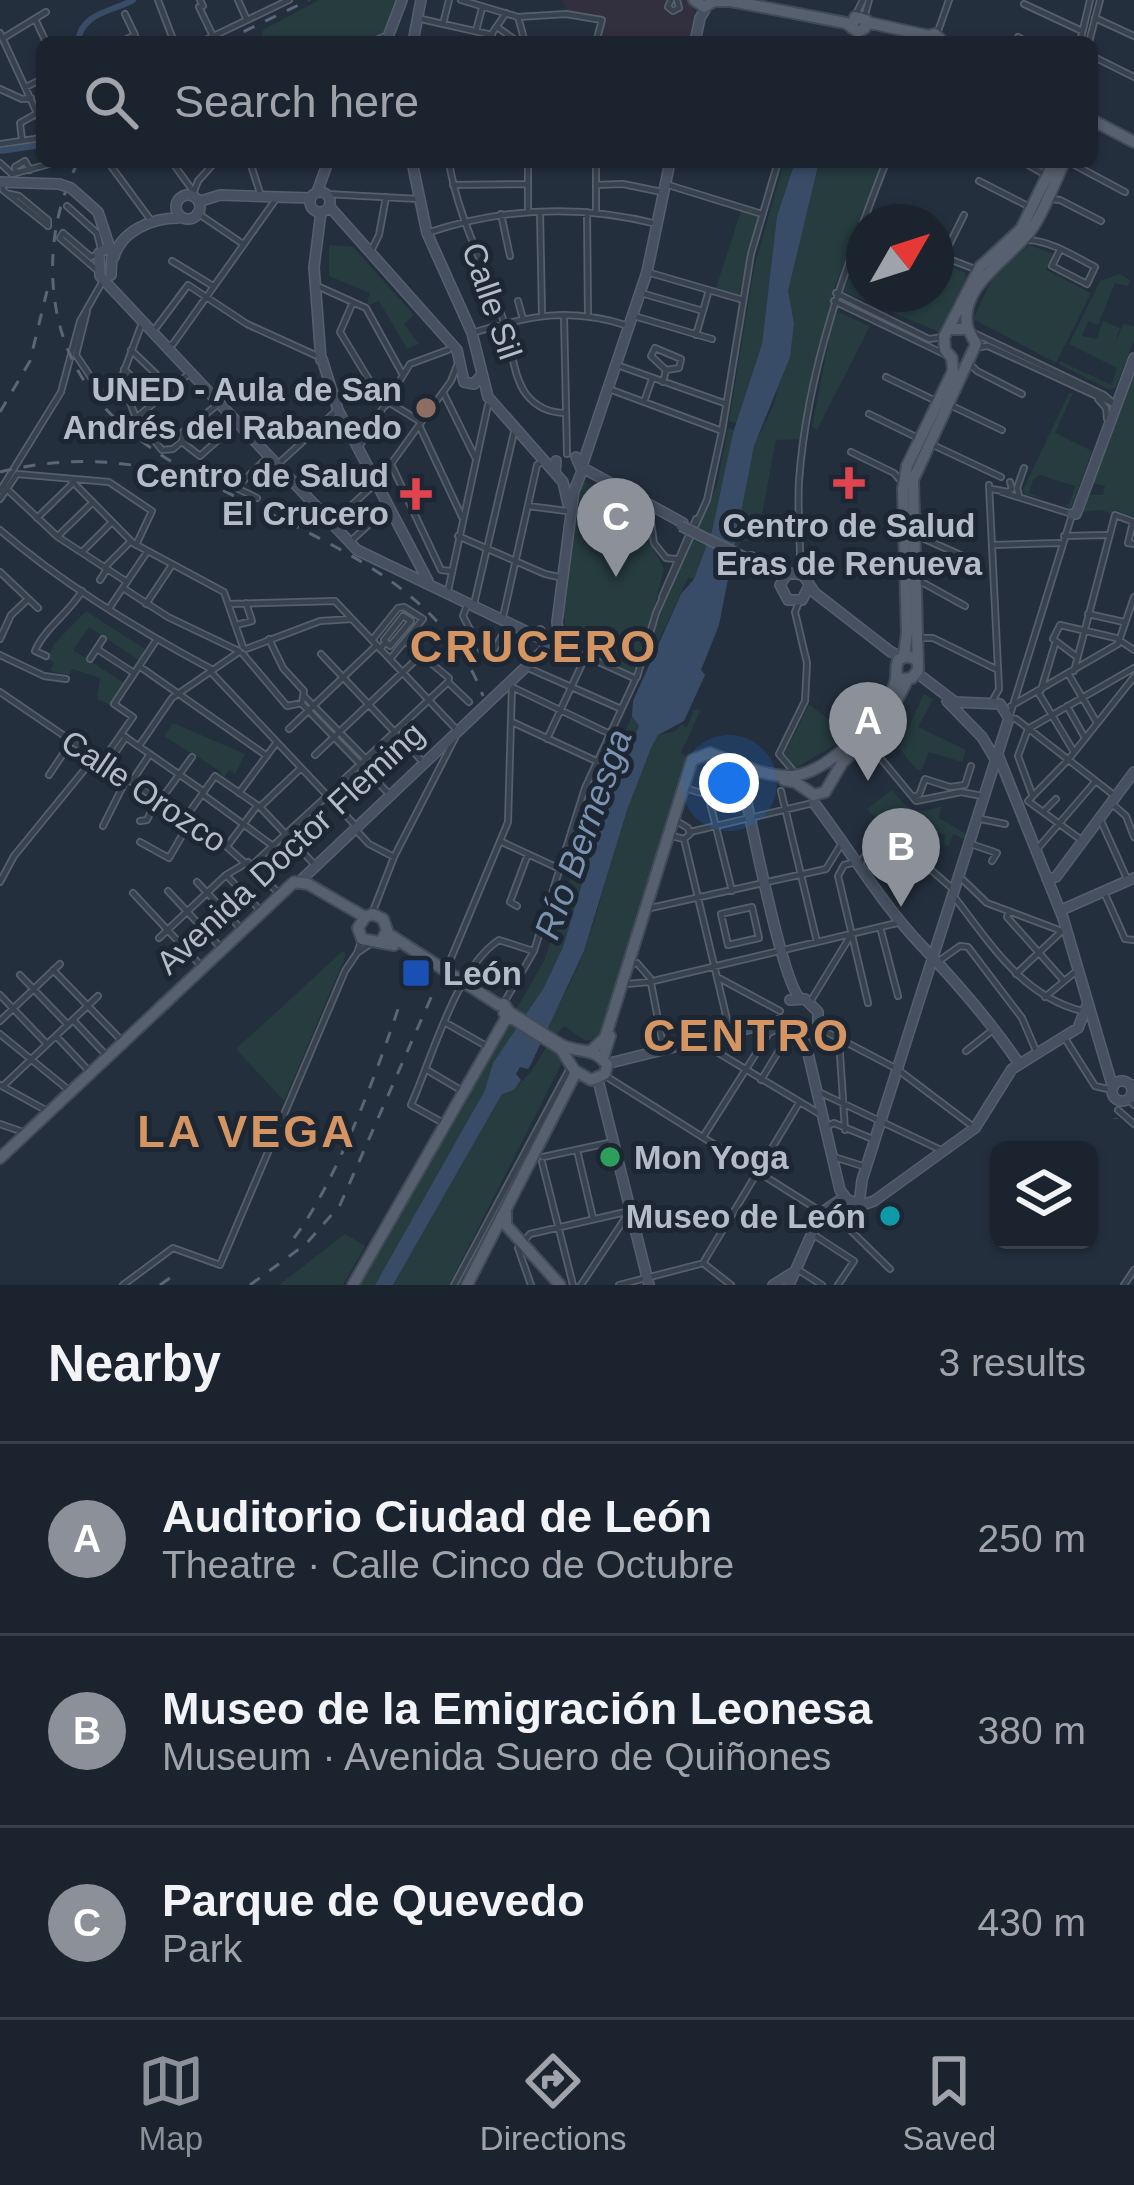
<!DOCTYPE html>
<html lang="en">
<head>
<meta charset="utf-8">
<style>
	body { margin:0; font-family:Helvetica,sans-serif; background:#242b36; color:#f1f3f6 }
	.controls { position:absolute; right:36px; bottom:36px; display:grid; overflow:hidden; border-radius:18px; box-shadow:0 3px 9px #0004 }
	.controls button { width:108px; height:108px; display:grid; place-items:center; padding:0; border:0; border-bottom:3px solid #39404a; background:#1b232e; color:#f1f3f6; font:60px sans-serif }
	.compass { position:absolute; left:846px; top:204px; width:108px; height:108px; border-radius:50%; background:#1b232e; box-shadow:0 3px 9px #0004; rotate:51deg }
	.you { position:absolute; left:729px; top:783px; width:42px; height:42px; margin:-30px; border:9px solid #fff; border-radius:50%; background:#1a73e8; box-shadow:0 0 0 18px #1a73e833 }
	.badge { display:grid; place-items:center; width:78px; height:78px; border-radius:50%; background:#8c9099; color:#fff; font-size:39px; font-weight:700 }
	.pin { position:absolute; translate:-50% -99px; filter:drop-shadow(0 3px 6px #0008) }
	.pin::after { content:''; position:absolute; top:63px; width:42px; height:36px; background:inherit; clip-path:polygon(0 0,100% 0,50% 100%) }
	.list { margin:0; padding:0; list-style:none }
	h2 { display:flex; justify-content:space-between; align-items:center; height:156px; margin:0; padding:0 48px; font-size:51px }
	h2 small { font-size:39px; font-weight:400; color:#a0a4aa }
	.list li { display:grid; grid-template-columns:78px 1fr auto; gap:36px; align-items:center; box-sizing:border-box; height:192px; padding:0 48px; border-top:3px solid #39404a }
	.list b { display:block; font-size:45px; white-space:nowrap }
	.list p { margin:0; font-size:39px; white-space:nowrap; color:#a0a4aa }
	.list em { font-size:39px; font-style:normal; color:#a0a4aa }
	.icon { flex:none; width:66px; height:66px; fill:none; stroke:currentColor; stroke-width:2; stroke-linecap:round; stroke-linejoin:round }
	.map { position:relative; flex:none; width:1134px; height:1285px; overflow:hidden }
	.search { position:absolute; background:#1b232e; box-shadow:0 3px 9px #0004; left:36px; right:36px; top:36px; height:132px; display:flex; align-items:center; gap:30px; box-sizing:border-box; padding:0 42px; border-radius:18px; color:#a0a4aa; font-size:45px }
	.sheet { height:732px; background:#1b232e }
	nav { display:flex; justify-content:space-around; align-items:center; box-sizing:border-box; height:168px; border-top:3px solid #39404a; background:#1b232e; font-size:33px; color:#a0a4aa }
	nav a { display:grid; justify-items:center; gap:6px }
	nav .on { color:#8c9099 }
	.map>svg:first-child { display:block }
	.medical { fill:#32303f }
	.green { fill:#263c3f }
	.water { fill:#394c67 }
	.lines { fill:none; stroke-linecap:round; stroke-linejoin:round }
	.stream { stroke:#394c67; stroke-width:3 }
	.canal { stroke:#394c67; stroke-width:6 }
	.street-tunnel { stroke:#3a4453; stroke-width:4.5; stroke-dasharray:4.5 2; stroke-linecap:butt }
	.street-casing { stroke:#565f6c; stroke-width:8 }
	.secondary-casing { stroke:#565f6c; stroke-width:12 }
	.primary-casing { stroke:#414a57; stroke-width:14 }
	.street { stroke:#38414e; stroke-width:4.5 }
	.secondary { stroke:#465061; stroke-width:9 }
	.primary { stroke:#56606e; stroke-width:10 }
	.rail { stroke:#5a6575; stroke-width:3; stroke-dasharray:12 12; stroke-linecap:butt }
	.secondary-bridge-casing { stroke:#565f6c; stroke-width:12; stroke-linecap:butt }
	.secondary-bridge { stroke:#465061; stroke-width:9 }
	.education-dot { fill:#8d6e63; stroke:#1d2633; stroke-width:4.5 }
	.health-dot { fill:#e0444e; stroke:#1d2633; stroke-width:4.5 }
	.transit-dot { fill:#1a4fb4; stroke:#1d2633; stroke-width:4.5 }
	.leisure-dot { fill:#2e9e5b; stroke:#1d2633; stroke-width:4.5 }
	.culture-dot { fill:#0f9aa8; stroke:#1d2633; stroke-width:4.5 }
	.labels { text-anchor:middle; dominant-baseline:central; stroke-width:10; stroke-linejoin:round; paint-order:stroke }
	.street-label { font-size:33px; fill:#b4bcc9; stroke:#1d2633 }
	.poi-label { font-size:33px; font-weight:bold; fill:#b4bcc9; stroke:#1d2633; text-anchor:end }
	.water-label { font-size:36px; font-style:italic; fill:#7c92b1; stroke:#1d2633 }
	.district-label { font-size:45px; font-weight:bold; letter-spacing:3px; fill:#d59563; stroke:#1d2633 }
</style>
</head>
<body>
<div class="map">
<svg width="1134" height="1285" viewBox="0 0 1134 1285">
	<rect width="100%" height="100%" fill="#242f3e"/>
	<path class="medical" d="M561 0H688L695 13 690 42H599L606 17 568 11Z"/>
	<path class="green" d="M319 0H399L387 35 371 42H261L263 30Z
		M784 162H795L777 216 762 344 737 423 729 421 754 268Z
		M819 162H883L834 289 801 439 776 440 762 514H757L754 541H741L738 547 732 544 733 537 754 446 774 404 794 323 787 292Z
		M741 211 758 216 739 295 716 288Z
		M864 233V294H936V259L965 273 966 278 939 332 844 292Z
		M329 245 353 247 414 315 404 324 419 344 407 349 379 301 370 305 367 303 370 293 329 276Z
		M1029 245 1054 254 1046 270 1091 293 1056 363 973 319 994 276Z
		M1120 274 1130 280 1128 286 1115 283 1098 325 1088 321 1082 336 1097 339 1103 321 1120 328 1114 347 1123 324 1134 326V340L1116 387 1110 390 1059 364 1060 361 1111 385 1117 368 1069 344 1100 281Z
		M838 312 870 326 817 430 812 427 833 319Z
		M1134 371V517L1115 510 1113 514 1101 510 1081 512 1087 495H1103L1105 486 1092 483Z
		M1069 393H1073L1055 433 1092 451 1071 508 1064 506 1070 503 1075 486 1040 475 1033 480 1029 493 1046 500 1025 494 1023 490Z
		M728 428 734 430 712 531 694 579 688 578 650 659 656 623 717 485Z
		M582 481 644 509 649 516 651 545 664 569 643 652 633 674 564 640 565 618 562 617Z
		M86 611 146 650 139 660 89 627 73 650 124 683 110 705 97 699 100 678 72 669 69 675 50 671 54 662 47 659 54 644Z
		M924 694 933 699 918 727 966 750 962 762 929 752 921 771 915 768 899 748Z
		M809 705 851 735 796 768 784 754Z
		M701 709 681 753 687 758 600 1037 586 1041 564 1026 556 1035 546 1029C559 1004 573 980 583 954 610 882 620 803 658 735L674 732 681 725 687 727 694 710Z
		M632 716 639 726 608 795 563 947 543 989 494 1063 485 1090 375 1285H359L545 959 598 791Z
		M173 723 245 754 235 774 229 770 223 778 220 771 164 736Z
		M892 790C906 809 918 816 941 806L939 818 966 834 964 839 953 834 949 846 943 844 946 835 934 831 931 840 924 841 915 851 892 831H884L882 824 867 809Z
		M343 951 346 955 284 1101 236 1049Z
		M547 1046 561 1058V1065L449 1285H393L502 1094C525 1086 535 1066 547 1046Z
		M345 1234 365 1246 343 1285H279Z"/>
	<path class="water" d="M795 162H819L788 291 794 323 790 357 754 446 719 625 701 670 705 675 684 721 658 735 651 748 627 810 584 951 531 1064 528 1069 520 1067 516 1074 521 1080 514 1090 502 1094 393 1285H375L485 1090 493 1063 543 989 563 947 608 796 639 726 632 716 633 701 681 594 694 579 712 531 733 433 762 344 777 216Z"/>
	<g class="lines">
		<path class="stream" d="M599 653 608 640
			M907 811 908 817
			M912 818 915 815"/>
		<path class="canal" d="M78 42C81 13 111 12 133 0
			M0 151 42 145"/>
		<path class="street-tunnel" d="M1116 1119V1118"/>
		<defs>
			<path id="street" d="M158 0 174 42
				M200 0 203 6 199 7 213 36
				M238 0 247 20
				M461 0 518 17 566 14 602 20 596 42
				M671 0 668 7 673 11 679 8 677 0
				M1024 4 1082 31
				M855 16 863 0
				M518 17 525 42
				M864 18 869 0
				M1095 18 1134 36
				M35 19 46 42
				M421 19 492 35
				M443 24 449 0
				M497 27 518 42
				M476 31 482 8
				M0 33 42 124
				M937 34 949 0
				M5 37 46 12
				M1018 37 1027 42
				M120 42 135 35 125 14
				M201 42 289 0
				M371 42 388 35
				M486 42 506 13
				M1080 42 1090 0
				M1089 42 1100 0
				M1092 56 1134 77
				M26 87 42 79
				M0 89 22 99 31 98
				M22 140 20 123 36 114
				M0 144 42 138
				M108 162 150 219
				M172 162 193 191
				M250 162 261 196
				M449 162C458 219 486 268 504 322 512 344 512 375 526 394 536 407 549 413 566 413
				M528 162V210
				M1023 162 1044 174
				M1069 162 1125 192
				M0 163 12 174 57 162
				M16 173 15 167 25 161 30 170
				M979 181 1028 206
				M2 182 3 190 48 226
				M665 184 762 214
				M453 185 528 184
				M596 185 623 184 662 192
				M10 194 19 196 48 220V226
				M193 194 198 181 215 162
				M326 194 419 199
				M1051 199 1060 200 1101 221
				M67 206 97 233 101 249
				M196 212 243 244
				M540 212 542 314
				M587 212 588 313
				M596 212V162
				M501 214 510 256
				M427 233C502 208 580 204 657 224
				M60 238 63 233 91 257 98 254
				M60 238 97 270
				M1028 240C1051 241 1074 256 1095 267L1087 284 1052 266 1060 250
				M372 249 379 235 386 197
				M936 254 975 269
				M943 257 964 215
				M172 261 213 286
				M647 272 743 300
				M315 285 366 308 403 375
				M641 293 703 311
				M836 293 929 339 944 337
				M518 301 523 319
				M834 301 942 353
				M353 302 340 332 385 406
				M87 311 76 355 102 394 117 390 142 323
				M564 316 567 454
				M634 316 712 339
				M155 329 188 285 247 324 315 355
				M472 333C531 315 569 307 629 326
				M974 333 1104 395 1113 403
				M696 335 709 290
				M166 346 173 344 276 199
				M980 347 988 346 1112 403
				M968 362 977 371 1022 394
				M617 365 724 403
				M124 369 141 386
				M886 377 938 402
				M121 378 136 418 162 450 173 449 202 424 198 420
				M663 382 666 370 679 368 681 359 655 348 651 356 666 370
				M609 389 722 431
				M443 392 475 457
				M1098 399 1106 408 1107 419
				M129 400 156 374 131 350
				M644 402 652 379
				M390 403 421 422
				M952 406 1002 430
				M869 414 920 439
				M136 418 191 372
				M419 425 462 517
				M182 442 200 456 236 424
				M182 442 183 432 217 405
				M933 445 1001 477
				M359 447 410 364 448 350
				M851 452 894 473 901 481
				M277 465 335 412
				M70 479 133 543 224 592 243 647
				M222 481 257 498
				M989 485 999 689 993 700
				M236 488 269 456
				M992 489 1008 492 1012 489 1010 482
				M8 490 58 537 127 582
				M0 491 61 392 80 321 104 279
				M1002 492 1072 514
				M1019 495 1017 488 1024 468
				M0 499 17 474 109 482 152 511 136 545
				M528 506 567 511
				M649 508 654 543 666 558 676 559
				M1072 515 1009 718 1016 719 1115 796
				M37 518 72 484
				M1133 522 1128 543 1134 544
				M332 523 376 483
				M0 530C64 585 138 630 213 670
				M58 536 93 502
				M458 536 545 574 559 577
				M918 536 965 557
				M1064 536 1106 535
				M352 540 388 507
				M993 545 1059 543
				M82 552 112 522
				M106 566 131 541
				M450 571 441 570 391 464 451 381 458 363
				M0 572 38 608
				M800 573C801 542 797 512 799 481 807 369 846 266 886 162
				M100 580 107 569
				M918 580 965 606
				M123 588 168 617 239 651
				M448 591 488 405 492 402
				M662 597 696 519
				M146 604 172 565
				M229 604 335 601 456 729
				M474 604 515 428
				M467 605 463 616 481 650 490 657 509 623
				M110 607 147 552
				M656 613 707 500 722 431 751 254 778 162
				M1088 614 1124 622
				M503 617 537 465 542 462
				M236 625 252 621 246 603
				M922 638H933L998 670
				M0 639 11 615 27 600
				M373 639 398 608 404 607 423 619 390 659
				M557 643 634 678
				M97 649 134 673
				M246 649 320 621 352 619
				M380 649 386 642 390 646 411 621 403 616 384 640 386 642
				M243 654 287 706 302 703 304 691 283 668 269 639
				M321 654 422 761
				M0 655 44 676 66 679
				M46 656 35 651C44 629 69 613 82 591
				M1077 657 1053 639 1060 625 1116 638 1134 650
				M90 659 103 639
				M139 666 267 756
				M526 667 619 708
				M210 671 354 824
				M1074 671 1115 515 1134 522
				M1069 675 1096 721
				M637 677 656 613
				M448 682 469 702
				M512 687 608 733
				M1041 690 1055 644
				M0 692 227 847 279 893
				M1038 692 1074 752
				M305 697 366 759
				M303 705 391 796
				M1011 706 1118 644 1134 597
				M1067 706 1085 738
				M512 722 594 760
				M289 729 377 645
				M121 734 203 791
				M872 737 873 749 916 801 961 792 982 796
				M547 739 582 664
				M139 746 172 698 239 652
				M315 755 421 655
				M101 763 133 717 114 704 157 639
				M106 766 126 737
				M795 773 779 754 805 701 807 663 795 612 799 602
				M49 775 71 742
				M134 778 150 754
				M340 783 448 682 449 678 407 643
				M688 789 708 795 732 891
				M781 791 817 942
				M239 793 277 742
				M165 794 192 757
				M202 794 273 846
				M1032 794 1018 756 1028 729 1134 668
				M913 797 919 795 925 779 950 787 965 785 971 766
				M1110 802 1126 816 1134 837
				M262 805 301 768
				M1043 812 1056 799
				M186 817 215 776 260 807 314 864
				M976 818 1005 824
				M140 821 147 820 157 799
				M1101 821 1128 881
				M103 826 126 780
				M355 829 369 844 394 857
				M690 832 813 803
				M668 835 684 839 690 834 688 828 678 822
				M684 839 730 1032
				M1080 839 1028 801 1068 760 1134 677
				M140 842 169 858 191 820
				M502 842 560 869
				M968 843 997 853 992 861
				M228 845 257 806
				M1039 847 1094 783
				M856 862 844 865 838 876 868 1003
				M860 863 877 838 892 836 953 889
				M252 865 327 796
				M226 875 260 910
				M962 879 987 903 1067 933
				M0 882 14 856 94 758
				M197 882 242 930
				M168 891 222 949
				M1104 892 1125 939 1134 940
				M133 893 203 968
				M955 898C991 944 1022 996 1082 1011
				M517 906 510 902 528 854
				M752 907 759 938 728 945 721 914Z
				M646 909 826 869 842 843
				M373 911 394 857 455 738
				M1009 911 1007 917 1064 981
				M880 927 898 996
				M159 938 226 875 248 862
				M362 939 357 953 369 945
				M939 961 960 946 968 947 1022 1018 1037 1053
				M630 965 637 963 650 978 664 1050
				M447 968 508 822 512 686
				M53 970 123 1042
				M1016 974 1064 929
				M20 975 68 1025
				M717 977 780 1011
				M627 984 649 982 897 923
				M0 995 46 1043
				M1045 997 1074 973 1078 974
				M505 1001 534 951 585 788 635 680
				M810 1002 851 935
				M73 1020 106 1055
				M0 1021 60 964
				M446 1023 488 1047
				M819 1028 897 1069 975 1128
				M0 1034 70 1091
				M56 1036 89 1071
				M1064 1037 1095 1086 1112 1090
				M839 1039 845 1130
				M706 1041 717 1052 820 1114
				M966 1051 994 1029
				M427 1070 464 1092
				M604 1075 823 1213
				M761 1080 786 1039
				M1127 1083H1134
				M0 1085 49 1112
				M3 1086 98 996
				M1132 1091 1134 1088
				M821 1093 941 1150
				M1128 1099 1134 1105
				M1118 1110 1134 1124
				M0 1124 23 1132
				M445 1124 411 1105C432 1058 456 968 499 940L533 951
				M825 1127 834 1123 875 1140
				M703 1137 769 1033 780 1028
				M577 1150 593 1218
				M831 1156 866 1167
				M543 1157 613 1142
				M542 1162 573 1285
				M841 1221 890 1269
				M811 1233 854 1261 838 1285
				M518 1248 530 1234 630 1211
				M518 1248 531 1285
				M703 1263 799 1103
				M703 1263 731 1285
				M797 1269 822 1285
				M123 1285 173 1248 220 1265 345 971 357 953
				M454 1285 571 1066
				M581 1285 630 1211
				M619 1285 700 1264
				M1124 1285 1134 1270"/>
			<path id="secondary" d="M386 42 402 0
				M413 42 421 0
				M695 42 700 18 707 6
				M412 162 427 233 472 333 488 397 555 473
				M0 182 59 184
				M71 188 98 212 112 254 111 275
				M310 202a10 10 0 1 1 20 0a10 10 0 1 1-20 0Z
				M317 192 328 162
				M176 207a12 12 0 1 1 24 0a12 12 0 1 1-24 0Z
				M201 201 220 195 310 198
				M329 206 457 350 464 382 474 384 480 377
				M107 248 99 253 100 276 357 550 540 638
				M114 257C121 231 152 218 178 218
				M322 359 338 410 428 581
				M321 360 314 267 321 212
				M556 461 555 473 563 482 568 504
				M582 466 647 272 670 162
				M583 468 683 523
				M1072 514H1076L1134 358
				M751 557 782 572 803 575 815 593 891 652 903 657
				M788 573 780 585 788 600H802L809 586
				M540 631V638L546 644H553L559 638 557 622 574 491 582 471 576 457
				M947 701 982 737 997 762
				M998 755 1063 918 1113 1088
				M742 767 741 775C749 811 782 983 800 998
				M814 795V803C850 850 881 903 922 946 957 983 990 1021 1018 1062
				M1047 879 1056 877 1134 772
				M297 884 550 644
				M1066 908 1134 878
				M790 1000 805 999 818 1012V1027L806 1045 840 1190 846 1198
				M778 1021 788 1036 808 1037
				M606 1064 778 1021
				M598 1080 649 1285
				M1112 1091a10 10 0 1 1 20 0a10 10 0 1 1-20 0Z
				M820 1215 843 1221 858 1213 862 1180 1009 718 1000 704 955 702 917 673
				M773 1285 794 1272
				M789 1285 821 1213 843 1198 862 1205 874 1201 975 1128 1012 1069 1078 1028 1088 1003"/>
			<path id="primary" d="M694 0 704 7 716 0
				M715 1H731L846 23 858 32 865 28 866 20 855 17 852 28
				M866 22 929 36 935 34 943 42
				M1092 120 1134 142
				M968 329C956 287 1011 258 1031 230 1045 210 1054 184 1064 162
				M952 358 945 350 944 337 980 267 1021 229 1054 162
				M904 656 907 633 903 489 907 466 953 371 952 358
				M903 679 912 678 918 670 913 480 976 344 968 329H950
				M784 780 795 782 814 795 825 792 842 763 887 719 908 679
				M387 933 499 1005 504 1004 509 1012C527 1022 544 1035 562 1045 580 1054 593 1046 607 1065L605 1074 591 1080 574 1070 561 1049 504 1013
				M382 940 387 930 383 919 373 914 365 917 358 928 362 939 394 945
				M591 1051 605 1038 692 760 710 753C736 762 762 777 791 776 828 774 880 718 894 686 899 675 894 671 898 660L907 656 915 659
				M603 1058 610 1036
				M0 1158 294 882 308 884 365 917
				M506 1211V1225L560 1285
				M353 1285 505 1020 512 1018
				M467 1285 576 1072"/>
		</defs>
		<use href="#street" class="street-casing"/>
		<use href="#secondary" class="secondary-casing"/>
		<use href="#primary" class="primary-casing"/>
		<use href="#street" class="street"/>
		<use href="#secondary" class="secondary"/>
		<use href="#primary" class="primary"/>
		<path class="rail" d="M222 42 309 0
			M78 162C57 204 49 248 54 295 81 522 408 492 483 696
			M0 412 30 361 47 291
			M0 472C60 457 122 458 181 476
			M294 1238C336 1183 378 1070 400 1003
			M160 1285 174 1275
			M250 1285 306 1244 340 1205 433 993"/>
		<defs>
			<path id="secondary-bridge" d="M59 184 71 188
				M681 526 750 560"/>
		</defs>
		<use href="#secondary-bridge" class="secondary-bridge-casing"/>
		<use href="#secondary-bridge" class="secondary-bridge"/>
	</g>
	<circle class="education-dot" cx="426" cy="408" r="12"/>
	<g class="health-dot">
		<path d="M843 465h12v12h12v12h-12v12h-12v-12h-12v-12h12z"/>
		<path d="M410 476h12v12h12v12h-12v12h-12v-12h-12v-12h12z"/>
	</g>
	<rect class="transit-dot" x="401" y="958" width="30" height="30" rx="6"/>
	<circle class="leisure-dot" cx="610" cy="1157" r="12"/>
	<circle class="culture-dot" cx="890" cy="1216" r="12"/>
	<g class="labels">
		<g class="street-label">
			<text transform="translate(492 301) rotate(71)">Calle Sil</text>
			<text transform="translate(144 791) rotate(34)">Calle Orozco</text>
			<text transform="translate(290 848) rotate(-43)">Avenida Doctor Fleming</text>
		</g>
		<g class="poi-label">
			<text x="402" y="389">UNED - Aula de San<tspan x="402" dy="38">Andrés del Rabanedo</tspan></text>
			<text x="389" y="475">Centro de Salud<tspan x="389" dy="38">El Crucero</tspan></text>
			<text x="849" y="525" text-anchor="middle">Centro de Salud<tspan x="849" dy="38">Eras de Renueva</tspan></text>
			<text x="443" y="973" text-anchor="start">León</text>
			<text x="634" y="1157" text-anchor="start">Mon Yoga</text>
			<text x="866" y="1216">Museo de León</text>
		</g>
		<g class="water-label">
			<text transform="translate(583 834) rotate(-70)">Río Bernesga</text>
		</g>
		<g class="district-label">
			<text x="534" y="646">CRUCERO</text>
			<text x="747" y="1035">CENTRO</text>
			<text x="247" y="1131">LA VEGA</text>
		</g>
	</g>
</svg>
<div class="controls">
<button><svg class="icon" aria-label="layers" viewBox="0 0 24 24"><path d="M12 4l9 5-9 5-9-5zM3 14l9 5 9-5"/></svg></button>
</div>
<svg class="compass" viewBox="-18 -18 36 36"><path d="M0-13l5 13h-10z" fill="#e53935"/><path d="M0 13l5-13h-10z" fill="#a0a4aa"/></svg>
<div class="you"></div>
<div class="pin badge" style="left:868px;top:781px">A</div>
<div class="pin badge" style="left:901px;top:907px">B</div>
<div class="pin badge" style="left:616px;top:577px">C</div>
<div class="search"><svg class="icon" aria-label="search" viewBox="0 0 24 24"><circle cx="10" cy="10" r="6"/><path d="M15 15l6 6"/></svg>Search here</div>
</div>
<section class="sheet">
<h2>Nearby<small>3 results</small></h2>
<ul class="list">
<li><span class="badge">A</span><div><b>Auditorio Ciudad de León</b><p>Theatre · Calle Cinco de Octubre</p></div><em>250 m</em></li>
<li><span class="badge">B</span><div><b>Museo de la Emigración Leonesa</b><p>Museum · Avenida Suero de Quiñones</p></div><em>380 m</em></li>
<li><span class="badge">C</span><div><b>Parque de Quevedo</b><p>Park</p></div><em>430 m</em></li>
</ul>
</section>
<nav>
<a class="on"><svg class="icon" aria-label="map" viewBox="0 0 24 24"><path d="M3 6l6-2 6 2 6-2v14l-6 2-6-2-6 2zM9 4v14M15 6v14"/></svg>Map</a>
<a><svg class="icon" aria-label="directions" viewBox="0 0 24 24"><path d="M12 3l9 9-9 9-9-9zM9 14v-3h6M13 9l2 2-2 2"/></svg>Directions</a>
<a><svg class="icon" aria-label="saved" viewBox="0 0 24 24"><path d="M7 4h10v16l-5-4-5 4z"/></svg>Saved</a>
</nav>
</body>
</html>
